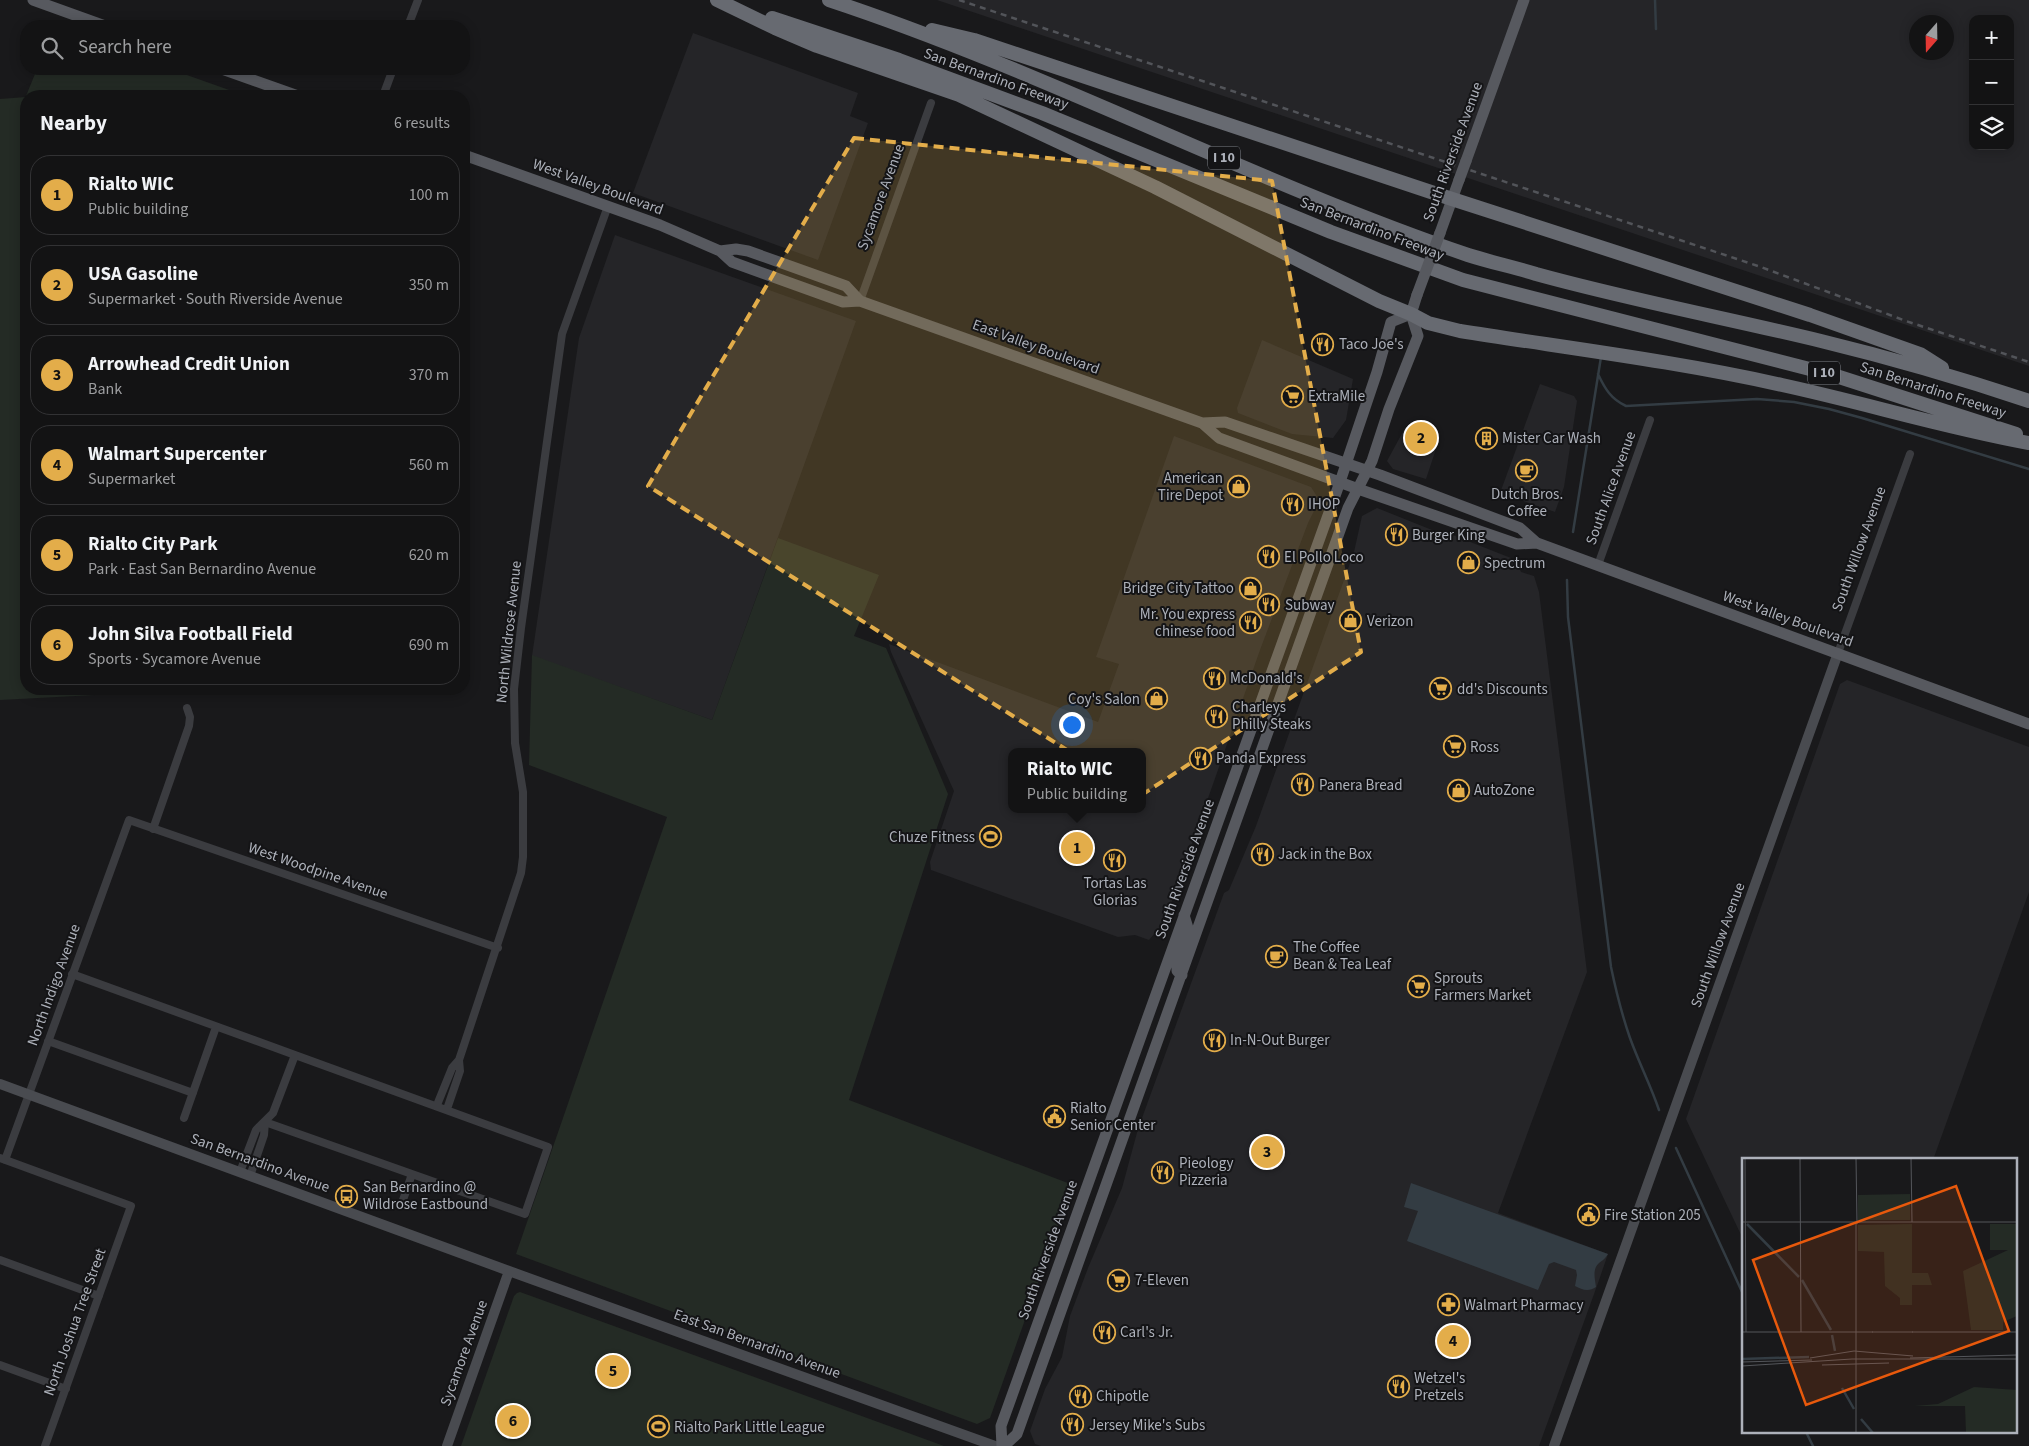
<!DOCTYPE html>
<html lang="en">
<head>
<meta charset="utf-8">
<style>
	body { margin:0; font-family:"Source Sans 3",sans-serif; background:#1c1c1d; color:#f1f3f6 }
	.controls { position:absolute; right:15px; top:15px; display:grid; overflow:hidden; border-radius:10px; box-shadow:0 2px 12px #0003 }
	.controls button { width:45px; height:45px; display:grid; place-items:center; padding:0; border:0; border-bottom:1px solid #323234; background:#131314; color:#f1f3f6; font:25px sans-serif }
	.compass { position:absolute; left:1909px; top:15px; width:45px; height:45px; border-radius:50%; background:#131314; box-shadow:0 2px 12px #0003; rotate:200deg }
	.you { position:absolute; left:1071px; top:724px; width:18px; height:18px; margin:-12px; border:4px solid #fff; border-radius:50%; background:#1a73e8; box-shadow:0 0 0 8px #1a73e833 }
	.badge { display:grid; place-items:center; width:32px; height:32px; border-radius:50%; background:#e3ad4a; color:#111; font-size:16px; font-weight:700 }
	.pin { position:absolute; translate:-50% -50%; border:2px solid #fff; box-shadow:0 1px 5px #0006 }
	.popup { position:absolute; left:1008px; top:748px; width:138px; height:65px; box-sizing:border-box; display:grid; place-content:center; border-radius:10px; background:#131314; filter:drop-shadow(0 1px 4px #0005); font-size:16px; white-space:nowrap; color:#9d9ea0 }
	.popup b { font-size:19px; color:#f1f3f6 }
	.popup::after { content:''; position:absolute; left:50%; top:100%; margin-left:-10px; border:10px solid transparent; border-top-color:#131314 }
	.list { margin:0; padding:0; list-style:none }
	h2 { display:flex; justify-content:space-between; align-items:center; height:65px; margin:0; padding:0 20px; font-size:21px }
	h2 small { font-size:16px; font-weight:400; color:#9d9ea0 }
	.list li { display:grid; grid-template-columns:32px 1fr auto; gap:15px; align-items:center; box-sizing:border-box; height:80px; margin:0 10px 10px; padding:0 10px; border:1px solid #323234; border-radius:20px }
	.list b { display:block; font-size:19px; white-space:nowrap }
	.list p { margin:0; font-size:16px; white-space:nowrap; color:#9d9ea0 }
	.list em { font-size:16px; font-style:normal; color:#9d9ea0 }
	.icon { flex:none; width:28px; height:28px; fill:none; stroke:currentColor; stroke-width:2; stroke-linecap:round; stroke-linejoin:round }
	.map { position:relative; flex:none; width:2029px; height:1446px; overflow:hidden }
	.search { position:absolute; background:#131314; box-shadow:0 2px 12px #0003; left:20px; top:20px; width:450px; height:55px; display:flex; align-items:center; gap:12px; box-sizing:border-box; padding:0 18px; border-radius:20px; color:#9d9ea0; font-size:19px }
	.panel { position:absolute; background:#131314; box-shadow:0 2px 12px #0003; left:20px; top:90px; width:450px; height:605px; border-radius:20px }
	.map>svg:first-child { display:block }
	.built { fill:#252528; fill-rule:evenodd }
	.green { fill:#242b25 }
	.water { fill:#333c43 }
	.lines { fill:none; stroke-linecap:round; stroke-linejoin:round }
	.stream { stroke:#333c43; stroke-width:2.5 }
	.street { stroke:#3b3c40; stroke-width:8 }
	.secondary { stroke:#494b50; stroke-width:10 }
	.primary { stroke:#57595f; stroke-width:11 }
	.highway { stroke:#676a71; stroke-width:14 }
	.rail { stroke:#525459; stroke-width:2.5; stroke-dasharray:6 5; stroke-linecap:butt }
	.primary-bridge { stroke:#57595f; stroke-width:11 }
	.marked { fill:#e3ad4a; fill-opacity:0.2; stroke:#e3ad4a; stroke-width:4; stroke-dasharray:10 6; stroke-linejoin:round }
	.labels { text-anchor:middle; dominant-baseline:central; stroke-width:4; stroke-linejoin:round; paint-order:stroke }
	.shield { fill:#141416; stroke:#7f8289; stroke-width:1 }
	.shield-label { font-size:14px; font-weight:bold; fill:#adb1ba }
	.street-label { font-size:15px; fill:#adb1ba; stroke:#141416 }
	.poi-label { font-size:15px; fill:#adb1ba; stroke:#141416; text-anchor:start }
	.inset-river { fill:none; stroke:#333c43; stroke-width:2.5 }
	.inset-road { fill:none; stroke:#54565b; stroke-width:1 }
	.view { fill:#e8590c; fill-opacity:0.15; stroke:#e8590c; stroke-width:2.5 }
	.inset-edge { fill:none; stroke:#adb1ba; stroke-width:2.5 }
</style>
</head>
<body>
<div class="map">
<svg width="2029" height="1446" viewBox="0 0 2029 1446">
	<rect width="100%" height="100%" fill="#19191b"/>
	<path class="built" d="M937 0H2029V366ZM1973 19H2010V146H1973ZM1916 22H1946V52H1916Z
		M693 33 858 93 850 116 868 123 818 260 633 193Z
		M615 235 856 321 712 720 532 656 579 338Z
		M1262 340 1353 379 1346 420 1333 438 1292 434 1238 413 1237 408Z
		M1540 384 1574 396 1577 401 1564 487 1555 512 1500 493Z
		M1405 428H1412L1436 436 1437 446 1426 479 1393 469 1387 461Z
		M1174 436 1311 487 1318 498V503L1308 523 1260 650 1165 921 1149 940 1135 935 1118 937 931 870 930 862 954 791 891 652 889 644 1098 722 1119 664 1096 657ZM1012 752H1142V809H1012Z
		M1377 508 1447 536 1450 534 1516 560 1521 572 1534 576 1539 592 1587 972 1498 1213 1608 1254 1598 1283 1539 1446H1041L1035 1444 1030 1431 1045 1389 1062 1357 1070 1316 1088 1268 1122 1188 1138 1129 1224 893 1229 890 1256 826 1354 552 1362 516Z
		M1847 680 2029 747V892L1933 1160H1743V1239L1686 1119 1840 684Z"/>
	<path class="green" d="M37 69H170L246 96H26Z
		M26 97V689H192L189 690 0 700V99Z
		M778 538 879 575 854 636 886 648 948 794 849 1100 1073 1185 990 1418 977 1424 516 1254 667 817 529 765 532 655 712 720Z
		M520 1292 578 1313 944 1446H461L514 1296 517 1293Z"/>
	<path class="water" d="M1411 1183 1608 1254C1605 1259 1603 1260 1599 1263 1592 1269 1595 1279 1596 1287 1589 1292 1582 1290 1575 1286L1577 1275 1576 1270 1554 1262 1549 1264 1538 1290 1407 1241 1418 1211 1404 1207Z"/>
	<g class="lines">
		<path class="stream" d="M1655 0 1656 29
			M1598 374C1605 389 1611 399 1626 406L1757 399 1794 402 1829 409 1862 418 2029 469
			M1573 532 1601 357
			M1567 580 1568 617 1611 967C1616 991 1622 1015 1630 1038 1639 1063 1651 1086 1659 1110
			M1676 1148 1743 1294
			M1806 1432 1813 1446"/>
		<path class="street" d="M408 26 418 0
			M383 96 393 69
			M860 301 931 103
			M1598 565 1650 420
			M1838 653 1910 454
			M153 829 189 726 190 717 187 708
			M72 974 295 1055 273 1113 256 1130 240 1172
			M48 1041 193 1093
			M459 1060 521 873 523 857V792L515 743 514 689 521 628 562 334 608 206
			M437 1105 452 1068 459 1060 460 1071 447 1109
			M184 1118 216 1027
			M265 1122 525 1214 548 1147 295 1055
			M0 1158 131 1206 45 1446
			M5 1160 129 820 498 948
			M250 1176 264 1135 265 1122
			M403 1200 412 1174
			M0 1260 99 1296
			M0 1365 66 1389"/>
		<path class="secondary" d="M0 1084 509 1271 995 1446
			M447 1446 509 1271
			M1554 1446 1838 653"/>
		<path class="primary" d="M33 0 105 26
			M222 69 298 96
			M464 155 660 225 720 251 732 262 843 302 860 301 1202 423 1219 438 1361 490 1517 544 1537 543
			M1466 161 1524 0
			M1440 233 1459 180
			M720 251 736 249 748 251 846 286 860 301
			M1202 423 1225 422 1380 475 1520 528 1537 543 2029 724
			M1182 975 1177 971V964L1188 928 1184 915
			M1002 1446 1001 1426 1340 482 1377 372 1391 322 1411 314
			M1004 1446 1017 1434 1348 508 1372 461 1389 409 1418 336 1411 314 1417 295"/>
		<path class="highway" d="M717 0 775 28 817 46 959 95 1155 187 1379 301 1411 314 1428 323 1460 331C1567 348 1675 361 1782 385 1865 403 1946 428 2029 443
			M829 0C1047 72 1251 181 1468 255 1490 262 1513 267 1536 274 1630 300 1726 318 1821 341 1891 358 1960 378 2029 401
			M772 18 899 60 1042 113 1331 232 1463 280 1833 375 2016 434
			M932 30 974 40 1452 199 1810 315 1920 354 1942 368"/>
		<path class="rail" d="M959 0 1758 266 1906 321 2029 362"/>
		<path class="primary-bridge" d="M1459 180 1466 161
			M1417 295 1440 233"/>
	</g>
	<path class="marked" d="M854 138 1272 181 1361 652 1140 796 648 486Z"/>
	<defs>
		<symbol id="restaurant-ring" viewBox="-11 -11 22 22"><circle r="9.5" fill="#141416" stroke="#e3ad4a" stroke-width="1.5"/><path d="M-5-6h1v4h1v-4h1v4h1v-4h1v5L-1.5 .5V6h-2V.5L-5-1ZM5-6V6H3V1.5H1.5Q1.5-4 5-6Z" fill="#e3ad4a"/></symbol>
		<symbol id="supermarket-ring" viewBox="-11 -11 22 22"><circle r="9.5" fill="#141416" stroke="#e3ad4a" stroke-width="1.5"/><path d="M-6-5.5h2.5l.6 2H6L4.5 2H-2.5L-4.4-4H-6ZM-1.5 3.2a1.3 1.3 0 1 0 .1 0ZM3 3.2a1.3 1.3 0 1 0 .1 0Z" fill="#e3ad4a"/></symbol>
		<symbol id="building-ring" viewBox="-11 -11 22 22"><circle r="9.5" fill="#141416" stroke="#e3ad4a" stroke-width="1.5"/><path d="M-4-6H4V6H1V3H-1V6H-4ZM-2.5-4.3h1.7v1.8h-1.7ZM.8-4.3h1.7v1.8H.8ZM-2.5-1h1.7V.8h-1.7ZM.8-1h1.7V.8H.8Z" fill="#e3ad4a"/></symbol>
		<symbol id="cafe-ring" viewBox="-11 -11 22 22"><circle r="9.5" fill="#141416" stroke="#e3ad4a" stroke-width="1.5"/><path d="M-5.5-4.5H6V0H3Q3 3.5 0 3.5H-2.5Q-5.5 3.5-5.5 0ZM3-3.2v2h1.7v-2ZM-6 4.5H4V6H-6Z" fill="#e3ad4a"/></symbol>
		<symbol id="shop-ring" viewBox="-11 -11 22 22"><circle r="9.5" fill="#141416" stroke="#e3ad4a" stroke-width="1.5"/><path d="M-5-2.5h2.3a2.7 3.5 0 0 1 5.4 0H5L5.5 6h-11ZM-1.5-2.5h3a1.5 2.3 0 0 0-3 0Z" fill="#e3ad4a"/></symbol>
		<symbol id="stadium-ring" viewBox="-11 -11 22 22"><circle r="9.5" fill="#141416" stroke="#e3ad4a" stroke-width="1.5"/><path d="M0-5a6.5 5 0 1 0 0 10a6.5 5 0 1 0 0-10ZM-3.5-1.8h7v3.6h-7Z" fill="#e3ad4a"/></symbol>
		<symbol id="civic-ring" viewBox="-11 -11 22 22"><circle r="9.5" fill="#141416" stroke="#e3ad4a" stroke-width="1.5"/><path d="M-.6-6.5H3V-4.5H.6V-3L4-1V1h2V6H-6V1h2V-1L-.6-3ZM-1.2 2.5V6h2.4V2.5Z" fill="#e3ad4a"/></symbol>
		<symbol id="bus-ring" viewBox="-11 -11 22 22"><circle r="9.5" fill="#141416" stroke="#e3ad4a" stroke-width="1.5"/><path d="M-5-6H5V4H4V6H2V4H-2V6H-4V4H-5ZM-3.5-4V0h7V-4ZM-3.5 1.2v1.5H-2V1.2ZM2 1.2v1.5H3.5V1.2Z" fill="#e3ad4a"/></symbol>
		<symbol id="pharmacy-ring" viewBox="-11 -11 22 22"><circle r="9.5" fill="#141416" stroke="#e3ad4a" stroke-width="1.5"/><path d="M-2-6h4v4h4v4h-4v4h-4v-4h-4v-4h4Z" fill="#e3ad4a"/></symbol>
	</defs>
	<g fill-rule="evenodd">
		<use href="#restaurant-ring" x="1310" y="332" width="25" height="25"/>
		<use href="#supermarket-ring" x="1280" y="384" width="25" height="25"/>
		<use href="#building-ring" x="1474" y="426" width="25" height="25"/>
		<use href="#cafe-ring" x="1514" y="458" width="25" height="25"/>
		<use href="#shop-ring" x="1226" y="474" width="25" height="25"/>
		<use href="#restaurant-ring" x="1280" y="492" width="25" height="25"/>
		<use href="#restaurant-ring" x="1384" y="522" width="25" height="25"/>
		<use href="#restaurant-ring" x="1256" y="544" width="25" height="25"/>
		<use href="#shop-ring" x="1456" y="550" width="25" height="25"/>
		<use href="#shop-ring" x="1238" y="576" width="25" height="25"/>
		<use href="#restaurant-ring" x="1256" y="592" width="25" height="25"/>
		<use href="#shop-ring" x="1338" y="608" width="25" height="25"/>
		<use href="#restaurant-ring" x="1238" y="610" width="25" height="25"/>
		<use href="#restaurant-ring" x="1202" y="666" width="25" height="25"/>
		<use href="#supermarket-ring" x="1428" y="676" width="25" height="25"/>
		<use href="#shop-ring" x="1144" y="686" width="25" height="25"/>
		<use href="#restaurant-ring" x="1204" y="704" width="25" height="25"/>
		<use href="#supermarket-ring" x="1442" y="734" width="25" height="25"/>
		<use href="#restaurant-ring" x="1188" y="746" width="25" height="25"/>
		<use href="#restaurant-ring" x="1290" y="772" width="25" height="25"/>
		<use href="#shop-ring" x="1446" y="778" width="25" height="25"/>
		<use href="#stadium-ring" x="978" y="824" width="25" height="25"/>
		<use href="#restaurant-ring" x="1250" y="842" width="25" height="25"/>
		<use href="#restaurant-ring" x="1102" y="848" width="25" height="25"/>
		<use href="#cafe-ring" x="1264" y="944" width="25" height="25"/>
		<use href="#supermarket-ring" x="1406" y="974" width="25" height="25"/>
		<use href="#restaurant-ring" x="1202" y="1028" width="25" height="25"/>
		<use href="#civic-ring" x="1042" y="1104" width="25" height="25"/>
		<use href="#restaurant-ring" x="1150" y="1160" width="25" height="25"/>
		<use href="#bus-ring" x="334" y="1184" width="25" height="25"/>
		<use href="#civic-ring" x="1576" y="1202" width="25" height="25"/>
		<use href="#supermarket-ring" x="1106" y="1268" width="25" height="25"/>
		<use href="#pharmacy-ring" x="1436" y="1292" width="25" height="25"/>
		<use href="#restaurant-ring" x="1092" y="1320" width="25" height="25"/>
		<use href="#restaurant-ring" x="1386" y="1374" width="25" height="25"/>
		<use href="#restaurant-ring" x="1068" y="1384" width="25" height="25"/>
		<use href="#restaurant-ring" x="1060" y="1412" width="25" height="25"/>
		<use href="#stadium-ring" x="646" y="1414" width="25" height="25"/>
	</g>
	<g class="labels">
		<g class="shield">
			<rect x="1208" y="146.5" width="32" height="23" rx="4"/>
			<rect x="1808" y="361.5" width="32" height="23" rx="4"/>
		</g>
		<g class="shield-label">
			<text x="1224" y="158">I 10</text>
			<text x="1824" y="373">I 10</text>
		</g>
		<g class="street-label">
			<text transform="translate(996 79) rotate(20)">San Bernardino Freeway</text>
			<text transform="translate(1453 152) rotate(-70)">South Riverside Avenue</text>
			<text transform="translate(598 187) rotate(20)">West Valley Boulevard</text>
			<text transform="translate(881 197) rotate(-70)">Sycamore Avenue</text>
			<text transform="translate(1372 229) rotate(21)">San Bernardino Freeway</text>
			<text transform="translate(1036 347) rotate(20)">East Valley Boulevard</text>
			<text transform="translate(1933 390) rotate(18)">San Bernardino Freeway</text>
			<text transform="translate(1611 488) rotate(-70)">South Alice Avenue</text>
			<text transform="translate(1859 549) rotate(-70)">South Willow Avenue</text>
			<text transform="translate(1788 619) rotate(20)">West Valley Boulevard</text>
			<text transform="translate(509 632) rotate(-84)">North Wildrose Avenue</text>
			<text transform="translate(1185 869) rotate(-70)">South Riverside Avenue</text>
			<text transform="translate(318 871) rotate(19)">West Woodpine Avenue</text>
			<text transform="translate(1718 945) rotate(-70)">South Willow Avenue</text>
			<text transform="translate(54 985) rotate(-70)">North Indigo Avenue</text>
			<text transform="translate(260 1163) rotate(20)">San Bernardino Avenue</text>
			<text transform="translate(1048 1250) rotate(-70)">South Riverside Avenue</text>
			<text transform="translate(75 1322) rotate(-70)">North Joshua Tree Street</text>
			<text transform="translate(757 1344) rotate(20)">East San Bernardino Avenue</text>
			<text transform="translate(464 1353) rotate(-70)">Sycamore Avenue</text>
		</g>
		<g class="poi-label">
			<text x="1339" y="344">Taco Joe's</text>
			<text x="1308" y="396">ExtraMile</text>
			<text x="1502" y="438">Mister Car Wash</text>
			<text x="1223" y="478" text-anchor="end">American<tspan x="1223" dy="17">Tire Depot</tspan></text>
			<text x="1527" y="494" text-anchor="middle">Dutch Bros.<tspan x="1527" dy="17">Coffee</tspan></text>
			<text x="1308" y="504">IHOP</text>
			<text x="1412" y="535">Burger King</text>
			<text x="1284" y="557">El Pollo Loco</text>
			<text x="1484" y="563">Spectrum</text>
			<text x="1234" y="588" text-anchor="end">Bridge City Tattoo</text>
			<text x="1285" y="605">Subway</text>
			<text x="1235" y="614" text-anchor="end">Mr. You express<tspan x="1235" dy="17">chinese food</tspan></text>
			<text x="1367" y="621">Verizon</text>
			<text x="1230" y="678">McDonald's</text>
			<text x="1457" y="689">dd's Discounts</text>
			<text x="1140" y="699" text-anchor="end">Coy's Salon</text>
			<text x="1232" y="707">Charleys<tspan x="1232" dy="17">Philly Steaks</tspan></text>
			<text x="1470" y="747">Ross</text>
			<text x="1216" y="758">Panda Express</text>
			<text x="1319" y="785">Panera Bread</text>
			<text x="1474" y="790">AutoZone</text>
			<text x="975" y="837" text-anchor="end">Chuze Fitness</text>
			<text x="1278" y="854">Jack in the Box</text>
			<text x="1115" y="883" text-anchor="middle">Tortas Las<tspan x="1115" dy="17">Glorias</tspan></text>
			<text x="1293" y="947">The Coffee<tspan x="1293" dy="17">Bean &amp; Tea Leaf</tspan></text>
			<text x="1434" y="978">Sprouts<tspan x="1434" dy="17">Farmers Market</tspan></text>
			<text x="1230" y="1040">In-N-Out Burger</text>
			<text x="1070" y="1108">Rialto<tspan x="1070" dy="17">Senior Center</tspan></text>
			<text x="1179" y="1163">Pieology<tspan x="1179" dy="17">Pizzeria</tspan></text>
			<text x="363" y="1187">San Bernardino @<tspan x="363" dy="17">Wildrose Eastbound</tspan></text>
			<text x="1604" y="1215">Fire Station 205</text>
			<text x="1135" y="1280">7-Eleven</text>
			<text x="1464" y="1305">Walmart Pharmacy</text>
			<text x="1120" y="1332">Carl's Jr.</text>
			<text x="1414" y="1378">Wetzel's<tspan x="1414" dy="17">Pretzels</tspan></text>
			<text x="1096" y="1396">Chipotle</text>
			<text x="1089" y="1425">Jersey Mike's Subs</text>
			<text x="674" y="1427">Rialto Park Little League</text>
		</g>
	</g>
	<g transform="translate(1742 1158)">
		<rect width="275" height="275" fill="#19191b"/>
		<path d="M168 36V62H116V37ZM170 66V115H186L190 127H170V147H158V140L143 128 142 94 116 93V67ZM248 66H275V158L261 164V172H229L221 113 266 92H248ZM232 229 275 232V275H224L223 248H172L196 246Z" fill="#242b25"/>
		<path class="inset-river" d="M5 66 57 119M60 122 89 172M90 177 93 193M0 201 67 199M100 230 112 251M119 261 131 275"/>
		<path class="inset-road" d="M3 0 4 174M58 0 59 174M114 0 115 66M169 0 170 64M0 64H275M114 64V275M0 174H131M130 174H171M170 174H275M68 200 112 193 171 198M168 200 275 197M0 204 70 202M80 207 147 205M0 208 110 201H275"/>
		<path class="view" d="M214 28 267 173 64 247 11 102Z"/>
		<rect width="275" height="275" class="inset-edge"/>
	</g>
</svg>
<div class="controls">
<button>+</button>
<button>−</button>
<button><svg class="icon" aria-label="layers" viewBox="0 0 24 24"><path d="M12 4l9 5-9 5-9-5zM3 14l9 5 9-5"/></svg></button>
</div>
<svg class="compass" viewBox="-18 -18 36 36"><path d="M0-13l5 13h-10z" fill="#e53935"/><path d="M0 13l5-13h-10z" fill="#9d9ea0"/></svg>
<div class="you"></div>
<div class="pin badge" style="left:1077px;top:848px">1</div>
<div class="popup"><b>Rialto WIC</b>Public building</div>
<div class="pin badge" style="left:1421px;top:438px">2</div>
<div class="pin badge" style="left:1267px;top:1152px">3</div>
<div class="pin badge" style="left:1453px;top:1341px">4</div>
<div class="pin badge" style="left:613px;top:1371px">5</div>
<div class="pin badge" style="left:513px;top:1421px">6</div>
<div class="search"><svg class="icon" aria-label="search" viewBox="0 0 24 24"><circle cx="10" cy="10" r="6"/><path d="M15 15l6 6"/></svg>Search here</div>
<section class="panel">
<h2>Nearby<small>6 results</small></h2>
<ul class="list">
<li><span class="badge">1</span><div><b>Rialto WIC</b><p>Public building</p></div><em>100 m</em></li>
<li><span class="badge">2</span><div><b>USA Gasoline</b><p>Supermarket · South Riverside Avenue</p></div><em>350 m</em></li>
<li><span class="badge">3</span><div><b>Arrowhead Credit Union</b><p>Bank</p></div><em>370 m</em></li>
<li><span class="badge">4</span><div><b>Walmart Supercenter</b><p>Supermarket</p></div><em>560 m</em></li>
<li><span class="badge">5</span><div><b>Rialto City Park</b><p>Park · East San Bernardino Avenue</p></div><em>620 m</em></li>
<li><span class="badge">6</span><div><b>John Silva Football Field</b><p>Sports · Sycamore Avenue</p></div><em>690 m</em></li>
</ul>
</section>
</div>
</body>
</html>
